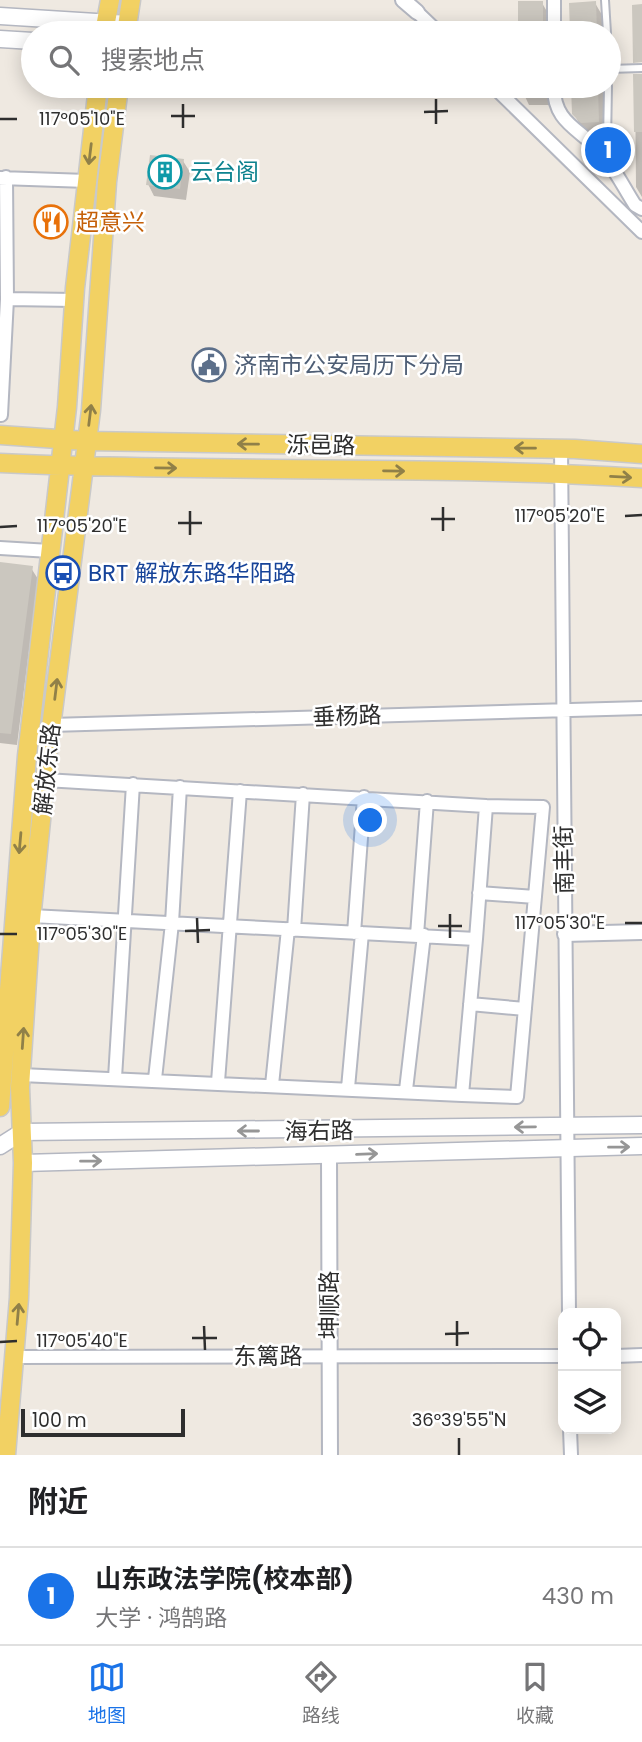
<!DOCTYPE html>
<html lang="zh">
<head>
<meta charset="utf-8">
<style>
	body { margin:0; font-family:Poppins,"Noto Sans SC",sans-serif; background:#f6f6f6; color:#202124 }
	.controls { position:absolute; right:21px; bottom:21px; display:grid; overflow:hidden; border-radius:14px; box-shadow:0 4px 18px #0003 }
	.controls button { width:63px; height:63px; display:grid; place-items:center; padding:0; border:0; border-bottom:2px solid #e0e0e0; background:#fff; color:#202124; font:35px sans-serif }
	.scale { position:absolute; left:21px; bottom:18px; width:164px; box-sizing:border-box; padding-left:7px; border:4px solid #2e2e2e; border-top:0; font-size:19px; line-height:24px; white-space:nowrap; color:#2e2e2e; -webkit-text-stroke:5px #fff; paint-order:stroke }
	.you { position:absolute; left:371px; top:821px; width:24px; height:24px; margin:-18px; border:5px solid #fff; border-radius:50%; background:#1a73e8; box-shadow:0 0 0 10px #1a73e833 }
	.badge { display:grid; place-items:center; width:46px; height:46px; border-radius:50%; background:#1a73e8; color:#fff; font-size:23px; font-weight:700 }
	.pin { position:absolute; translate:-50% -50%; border:4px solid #fff; box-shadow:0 2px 7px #0006 }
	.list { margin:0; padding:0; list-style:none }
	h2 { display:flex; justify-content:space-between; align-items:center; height:91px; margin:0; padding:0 28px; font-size:30px }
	h2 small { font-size:23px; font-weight:400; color:#757577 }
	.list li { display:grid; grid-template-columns:46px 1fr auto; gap:21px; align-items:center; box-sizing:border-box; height:98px; padding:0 28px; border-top:2px solid #e0e0e0 }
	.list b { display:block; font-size:26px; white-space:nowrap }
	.list p { margin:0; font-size:23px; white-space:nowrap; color:#757577 }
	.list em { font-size:23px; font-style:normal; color:#757577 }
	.icon { flex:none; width:38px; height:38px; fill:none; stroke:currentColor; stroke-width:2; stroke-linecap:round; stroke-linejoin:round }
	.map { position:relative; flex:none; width:642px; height:1455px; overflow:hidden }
	.search { position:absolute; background:#fff; box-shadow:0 4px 18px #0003; left:21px; right:21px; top:21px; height:77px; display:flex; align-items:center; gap:18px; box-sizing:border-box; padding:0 24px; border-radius:38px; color:#757577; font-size:26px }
	.sheet { height:189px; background:#fff }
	nav { display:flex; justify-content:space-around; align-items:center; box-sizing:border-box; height:98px; border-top:2px solid #e0e0e0; background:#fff; font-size:19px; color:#757577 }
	nav a { display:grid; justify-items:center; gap:4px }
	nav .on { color:#1a73e8 }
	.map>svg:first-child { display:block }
	.shadow { fill:#0003 }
	.building { fill:#cbc7bf }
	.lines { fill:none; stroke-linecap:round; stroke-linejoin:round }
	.service-casing { stroke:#b4b7c1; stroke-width:10 }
	.minor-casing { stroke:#b4b7c1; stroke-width:16 }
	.tertiary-casing { stroke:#b4b7c1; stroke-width:18 }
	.secondary-casing { stroke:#b4b7c1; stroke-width:19 }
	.primary-casing { stroke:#c9c9c9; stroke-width:21 }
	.service { stroke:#fff; stroke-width:6 }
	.minor { stroke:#fff; stroke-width:12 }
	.tertiary { stroke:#fff; stroke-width:14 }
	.secondary { stroke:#fff; stroke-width:16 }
	.primary { stroke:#f2d163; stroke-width:18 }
	.oneway { stroke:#908048 }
	.oneway2 { stroke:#969696 }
	.ticks { fill:none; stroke:#2e2e2e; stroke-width:2.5 }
	.labels { text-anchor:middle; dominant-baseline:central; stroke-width:5; stroke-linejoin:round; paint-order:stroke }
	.culture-label { font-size:23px; fill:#0d838f; stroke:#fff; text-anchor:start }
	.food-label { font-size:23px; fill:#c56008; stroke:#fff; text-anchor:start }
	.service-label { font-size:23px; fill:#4e5e75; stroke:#fff; text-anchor:start }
	.street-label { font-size:23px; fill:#2e2e2e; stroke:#fff }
	.transit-label { font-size:23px; fill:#164399; stroke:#fff; text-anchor:start }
	.ticks-label { font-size:18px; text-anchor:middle; fill:#2e2e2e; stroke:#fff; stroke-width:5; stroke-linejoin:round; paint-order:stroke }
</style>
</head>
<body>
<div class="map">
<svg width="642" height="1455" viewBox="0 0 642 1455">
	<rect width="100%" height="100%" fill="#efe9e1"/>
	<path class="shadow" d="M520 3H542L552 20V33H520Z
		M595 3 605 20V33H572L571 5Z
		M642 75V197L636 187 635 76Z
		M520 86H552V105H529Z
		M573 86H606L607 138 592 139 584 131 574 114Z
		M183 161 190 172 186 200 154 196 148 184Z
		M31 568 38 579 17 745 0 743V576Z"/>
	<path class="building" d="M518 1H543V33H518Z
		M596 1 597 33H570L569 3Z
		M642 4V62L633 63 632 5Z
		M633 74H642V132H634Z
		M571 86H598L599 122 581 123 572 114Z
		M150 155 184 159 180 189 146 185Z
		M0 562 33 566 11 734 0 733Z"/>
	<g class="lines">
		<defs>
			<path id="service" d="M605 0 607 33
				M609 69 642 68
				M601 152 607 142 608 86"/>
			<path id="minor" d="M417 12 439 33
				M554 33V0
				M493 86 642 232
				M554 86C553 124 582 129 602 154 615 169 624 188 635 205L642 209
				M6 177 7 299
				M0 178 87 181
				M1 415 7 299 75 300
				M561 449 569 1313
				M0 548 50 551
				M51 725 642 708
				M45 780 486 806
				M479 893 535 897
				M31 916 476 939 462 1095 517 1097 543 807 486 806 476 939
				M294 930 303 794
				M354 933 364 797
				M417 935 427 801
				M470 1004 525 1009
				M21 1075 462 1095
				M115 1078 133 784
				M155 1079 172 923 180 787
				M218 1082 240 791
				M272 1085 288 929
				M348 1088 362 933
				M406 1090 424 935
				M616 1356 642 1355
				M14 1357 563 1356
				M570 1429 571 1455"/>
			<path id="tertiary" d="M403 0 417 12
				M565 934 642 932
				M329 1156 330 1455"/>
			<path id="secondary" d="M0 16 128 24
				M0 39 33 41
				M0 1146 22 1132 642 1125
				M23 1163 642 1146"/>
			<path id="primary" d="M104 33 110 0
				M126 33 131 0
				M0 435 86 441 575 449 642 454
				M0 463C214 473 428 465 642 478
				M0 1107 27 756 67 407 75 288 98 86
				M6 1455 19 1298 23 1163 20 1087 31 920 48 751 91 410 107 182 119 86"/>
		</defs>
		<use href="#service" class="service-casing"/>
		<use href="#minor" class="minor-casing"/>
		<use href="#tertiary" class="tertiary-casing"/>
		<use href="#secondary" class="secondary-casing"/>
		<use href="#primary" class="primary-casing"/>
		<use href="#service" class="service"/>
		<use href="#minor" class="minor"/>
		<use href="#tertiary" class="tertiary"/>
		<use href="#secondary" class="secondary"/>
		<use href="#primary" class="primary"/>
	</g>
	<defs><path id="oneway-shaft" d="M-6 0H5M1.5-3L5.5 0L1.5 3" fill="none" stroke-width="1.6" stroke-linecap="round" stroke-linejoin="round" transform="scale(1.75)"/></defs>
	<g class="oneway">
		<use href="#oneway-shaft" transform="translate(90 154) rotate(97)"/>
		<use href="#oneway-shaft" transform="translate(90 415) rotate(-83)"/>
		<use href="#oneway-shaft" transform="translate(248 444) rotate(-179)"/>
		<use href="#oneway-shaft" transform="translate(525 448) rotate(-179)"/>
		<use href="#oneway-shaft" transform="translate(166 468) rotate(1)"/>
		<use href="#oneway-shaft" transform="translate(394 471) rotate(1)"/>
		<use href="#oneway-shaft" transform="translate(621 477) rotate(3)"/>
		<use href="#oneway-shaft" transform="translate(56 689) rotate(-83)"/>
		<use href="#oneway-shaft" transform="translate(20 843) rotate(95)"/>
		<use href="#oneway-shaft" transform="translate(23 1038) rotate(-86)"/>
		<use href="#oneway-shaft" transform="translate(18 1314) rotate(-85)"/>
	</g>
	<g class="oneway2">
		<use href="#oneway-shaft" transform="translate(525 1127) rotate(179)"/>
		<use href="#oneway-shaft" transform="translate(248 1131) rotate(180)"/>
		<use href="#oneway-shaft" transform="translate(619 1147) rotate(-1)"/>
		<use href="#oneway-shaft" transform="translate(367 1154) rotate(-2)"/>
		<use href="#oneway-shaft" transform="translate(91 1161) rotate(-1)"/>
	</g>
	<path class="ticks" d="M436 99V124M183 104V128M424 112 448 111M171 116H195M0 119H17M443 507V531M190 511V535M625 516 642 515M431 519H455M178 523H202M0 527 17 526M450 914V938M197 918 198 943M625 923H642M438 926H462M185 931 210 930M0 934H17M457 1321V1346M204 1326 205 1350M445 1334 469 1333M192 1338H217M0 1342 17 1341M459 1438V1455"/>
	<defs>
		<symbol id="building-ring" viewBox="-11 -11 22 22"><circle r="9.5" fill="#fff" stroke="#0f9aa8" stroke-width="1.5"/><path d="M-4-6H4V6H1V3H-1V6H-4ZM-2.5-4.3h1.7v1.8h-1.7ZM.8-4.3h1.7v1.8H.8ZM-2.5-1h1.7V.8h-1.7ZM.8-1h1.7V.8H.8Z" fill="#0f9aa8"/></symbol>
		<symbol id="restaurant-ring" viewBox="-11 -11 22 22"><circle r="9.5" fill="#fff" stroke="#e8710a" stroke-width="1.5"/><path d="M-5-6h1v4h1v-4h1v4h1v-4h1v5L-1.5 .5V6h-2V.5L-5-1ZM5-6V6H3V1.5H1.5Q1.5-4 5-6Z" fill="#e8710a"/></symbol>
		<symbol id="civic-ring" viewBox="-11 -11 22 22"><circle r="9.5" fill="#fff" stroke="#5c6f8a" stroke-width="1.5"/><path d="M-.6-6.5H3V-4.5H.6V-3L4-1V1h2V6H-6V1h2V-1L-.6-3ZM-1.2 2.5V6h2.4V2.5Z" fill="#5c6f8a"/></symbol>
		<symbol id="bus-ring" viewBox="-11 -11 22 22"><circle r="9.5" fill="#fff" stroke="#1a4fb4" stroke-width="1.5"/><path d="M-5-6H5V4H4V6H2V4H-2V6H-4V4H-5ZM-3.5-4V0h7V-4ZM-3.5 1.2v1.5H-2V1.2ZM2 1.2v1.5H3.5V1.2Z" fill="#1a4fb4"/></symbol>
	</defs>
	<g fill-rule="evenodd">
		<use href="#building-ring" x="146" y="153" width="38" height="38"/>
		<use href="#restaurant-ring" x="32" y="203" width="38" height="38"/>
		<use href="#civic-ring" x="190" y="346" width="38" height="38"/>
		<use href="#bus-ring" x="44" y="554" width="38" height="38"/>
	</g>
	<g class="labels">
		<g class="culture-label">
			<text x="190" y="172">云台阁</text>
		</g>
		<g class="food-label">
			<text x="76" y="222">超意兴</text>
		</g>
		<g class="service-label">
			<text x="234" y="365">济南市公安局历下分局</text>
		</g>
		<g class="street-label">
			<text transform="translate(321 445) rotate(1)">泺邑路</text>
			<text transform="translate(347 716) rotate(-2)">垂杨路</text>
			<text transform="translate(47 769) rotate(-84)">解放东路</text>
			<text transform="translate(564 860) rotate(-91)">南丰街</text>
			<text transform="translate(319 1131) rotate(-1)">海右路</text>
			<text transform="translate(329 1305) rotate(-90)">坤顺路</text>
			<text x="268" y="1356">东篱路</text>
		</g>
		<g class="transit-label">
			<text x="88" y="573">BRT 解放东路华阳路</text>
		</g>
	</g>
	<g class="ticks-label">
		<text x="82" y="125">117°05'10"E</text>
		<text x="560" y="522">117°05'20"E</text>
		<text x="82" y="532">117°05'20"E</text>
		<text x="560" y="929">117°05'30"E</text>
		<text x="82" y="940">117°05'30"E</text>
		<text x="82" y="1347">117°05'40"E</text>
		<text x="459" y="1426">36°39'55"N</text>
	</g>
</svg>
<div class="controls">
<button><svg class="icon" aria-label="locate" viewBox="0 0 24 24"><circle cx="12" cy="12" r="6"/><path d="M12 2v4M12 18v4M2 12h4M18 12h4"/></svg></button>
<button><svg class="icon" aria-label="layers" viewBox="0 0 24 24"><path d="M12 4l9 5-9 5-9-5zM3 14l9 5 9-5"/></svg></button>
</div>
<div class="scale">100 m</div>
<div class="you"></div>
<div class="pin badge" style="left:608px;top:150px">1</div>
<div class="search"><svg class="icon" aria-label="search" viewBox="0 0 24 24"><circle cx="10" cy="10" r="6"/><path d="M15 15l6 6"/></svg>搜索地点</div>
</div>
<section class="sheet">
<h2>附近<small></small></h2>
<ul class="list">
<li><span class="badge">1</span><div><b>山东政法学院(校本部)</b><p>大学 · 鸿鹄路</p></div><em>430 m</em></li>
</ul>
</section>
<nav>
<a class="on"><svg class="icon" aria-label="map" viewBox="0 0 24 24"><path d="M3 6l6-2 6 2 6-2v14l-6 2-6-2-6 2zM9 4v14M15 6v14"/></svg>地图</a>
<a><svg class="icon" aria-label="directions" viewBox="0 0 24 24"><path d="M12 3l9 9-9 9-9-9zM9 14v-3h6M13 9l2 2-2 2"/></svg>路线</a>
<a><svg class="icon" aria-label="saved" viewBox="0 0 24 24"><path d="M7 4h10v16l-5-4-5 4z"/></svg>收藏</a>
</nav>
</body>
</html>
